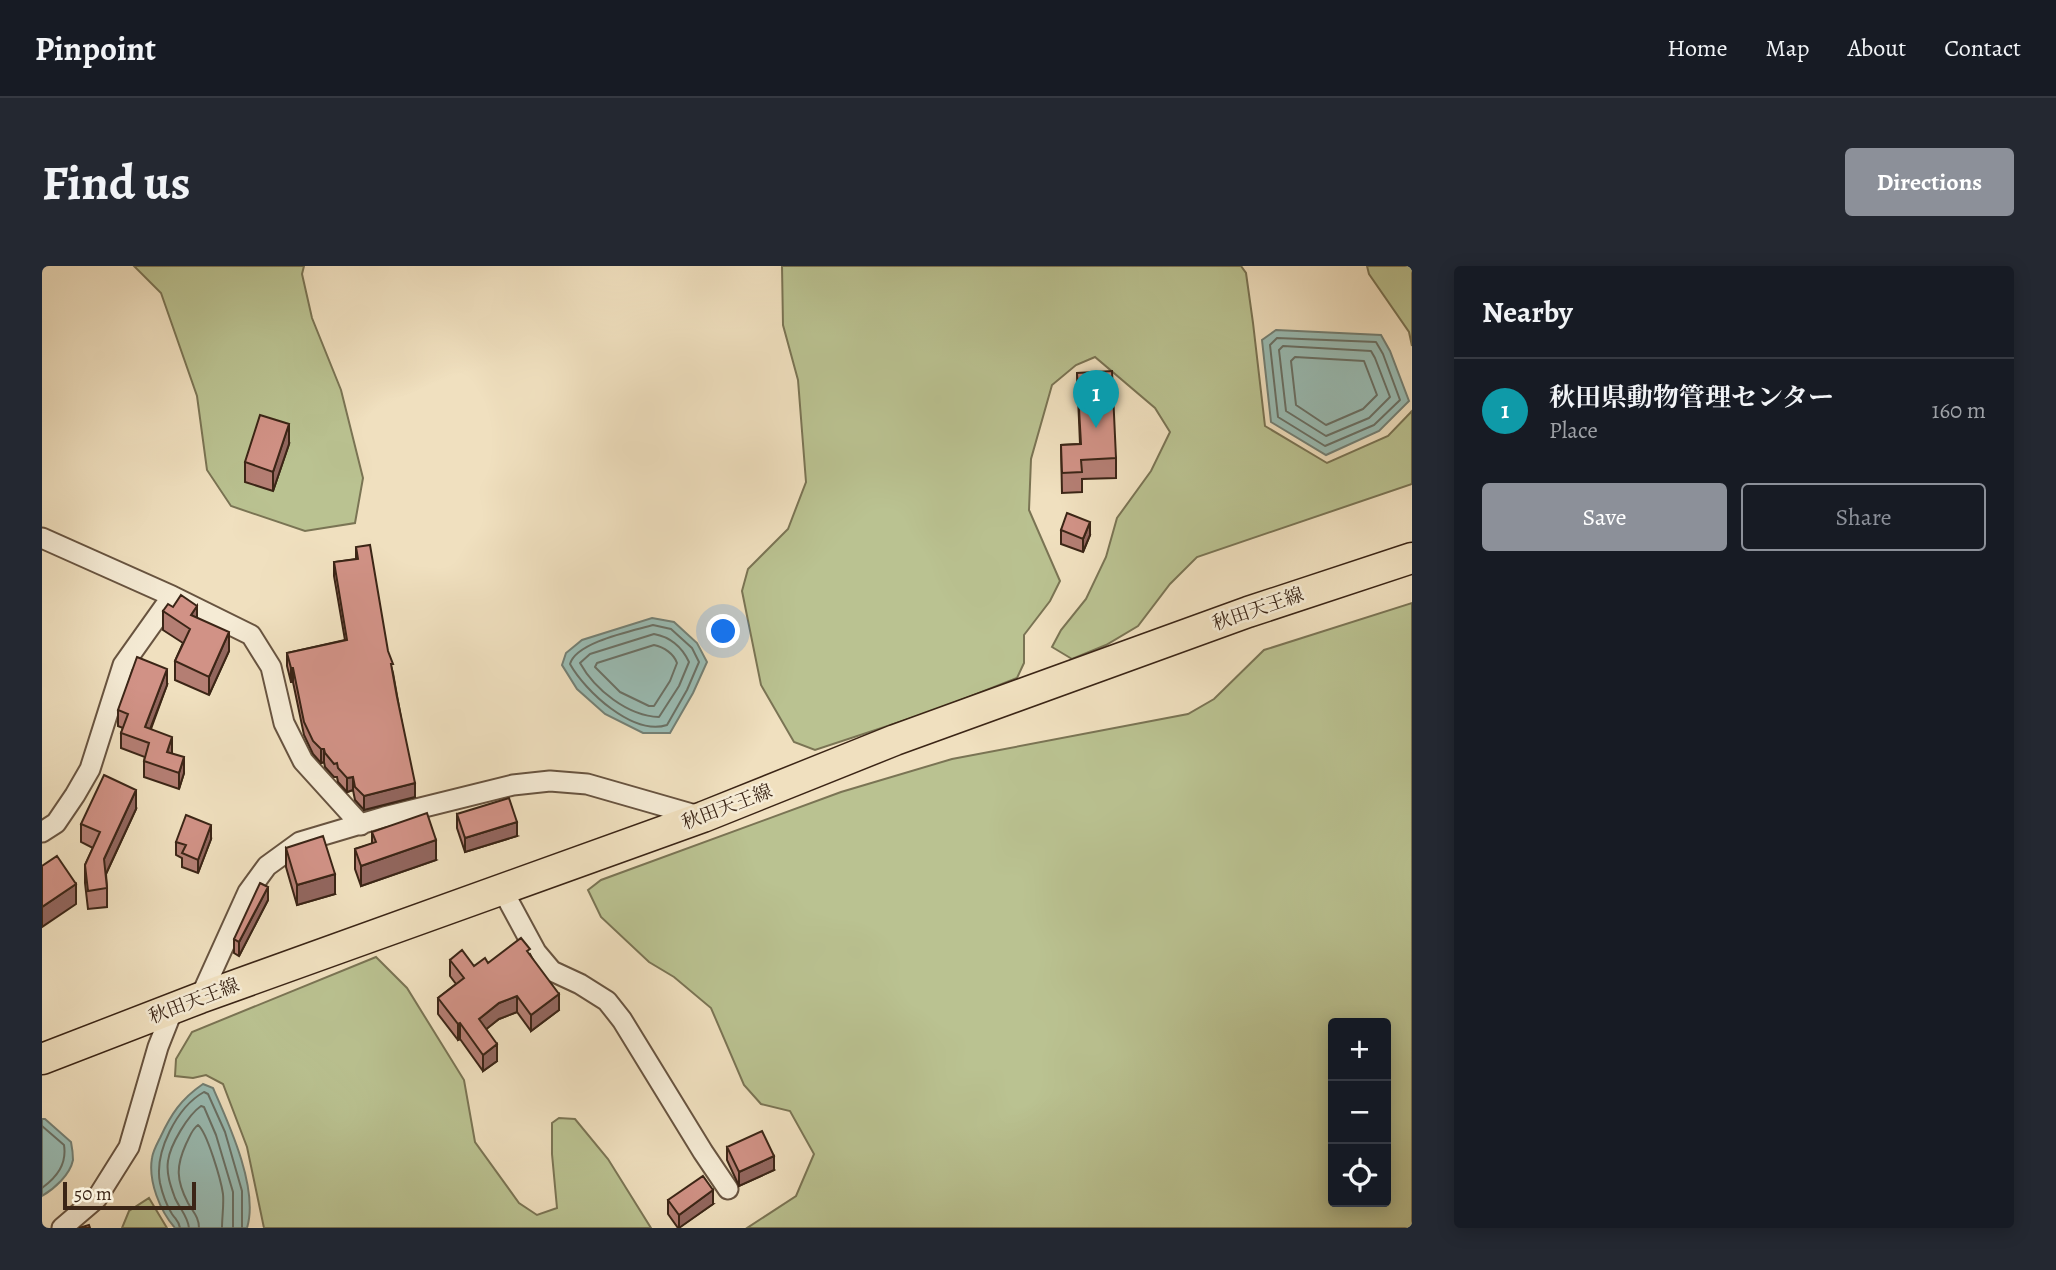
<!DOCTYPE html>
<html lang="en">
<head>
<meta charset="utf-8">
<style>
	body { margin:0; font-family:Alegreya,"Noto Serif JP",serif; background:#242831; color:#f1f3f6 }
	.controls { position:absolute; right:21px; bottom:21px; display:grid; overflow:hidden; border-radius:7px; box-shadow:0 4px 18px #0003 }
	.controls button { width:63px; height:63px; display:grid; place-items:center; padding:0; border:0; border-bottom:2px solid #363941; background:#171b24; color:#f1f3f6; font:35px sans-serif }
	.scale { position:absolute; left:21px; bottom:18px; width:133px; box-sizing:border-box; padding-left:7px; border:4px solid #3b2516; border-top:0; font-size:19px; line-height:24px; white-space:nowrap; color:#3b2516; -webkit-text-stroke:5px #f5ebd5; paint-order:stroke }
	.you { position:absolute; left:682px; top:366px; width:24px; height:24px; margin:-18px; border:5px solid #fff; border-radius:50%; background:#1a73e8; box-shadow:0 0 0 10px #1a73e833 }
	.badge { display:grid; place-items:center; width:46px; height:46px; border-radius:50%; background:#8c9099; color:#fff; font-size:23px; font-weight:700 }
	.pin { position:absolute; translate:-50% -58px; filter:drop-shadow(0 2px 4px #0008) }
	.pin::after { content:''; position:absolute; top:37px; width:24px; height:21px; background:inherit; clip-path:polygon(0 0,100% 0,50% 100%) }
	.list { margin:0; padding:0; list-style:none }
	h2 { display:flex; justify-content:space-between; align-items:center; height:91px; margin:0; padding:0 28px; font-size:30px }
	h2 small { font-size:23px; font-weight:400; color:#9ea1a6 }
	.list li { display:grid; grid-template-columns:46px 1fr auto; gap:21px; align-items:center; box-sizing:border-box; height:105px; padding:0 28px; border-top:2px solid #363941 }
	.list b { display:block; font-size:26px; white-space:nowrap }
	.list p { margin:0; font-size:23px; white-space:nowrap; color:#9ea1a6 }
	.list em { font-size:23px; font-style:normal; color:#9ea1a6 }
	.actions { display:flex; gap:14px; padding:21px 28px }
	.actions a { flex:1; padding:16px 0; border:2px solid #8c9099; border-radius:7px; text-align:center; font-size:24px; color:#8c9099 }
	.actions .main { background:#8c9099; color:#fff }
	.icon { flex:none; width:38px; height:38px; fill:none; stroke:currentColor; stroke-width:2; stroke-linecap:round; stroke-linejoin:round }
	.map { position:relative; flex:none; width:1370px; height:962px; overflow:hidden; border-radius:7px }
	header { display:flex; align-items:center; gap:42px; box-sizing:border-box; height:98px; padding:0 35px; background:#171b24; border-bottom:2px solid #363941 }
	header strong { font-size:33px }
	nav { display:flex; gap:38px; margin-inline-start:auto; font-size:24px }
	.intro { display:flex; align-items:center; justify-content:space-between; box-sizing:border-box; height:168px; padding:0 42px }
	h1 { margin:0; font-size:49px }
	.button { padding:18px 32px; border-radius:7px; background:#8c9099; color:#fff; font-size:24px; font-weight:700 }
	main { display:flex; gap:42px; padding:0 42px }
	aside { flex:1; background:#171b24; border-radius:7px; box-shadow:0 4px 18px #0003 }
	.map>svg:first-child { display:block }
	.green { fill:#bac291; stroke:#7a7454; stroke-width:2; fill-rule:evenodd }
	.water { fill:#9abdb5; stroke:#748075; stroke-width:2 }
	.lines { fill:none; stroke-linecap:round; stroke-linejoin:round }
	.shore { stroke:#6a7166; stroke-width:2 }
	.minor-casing { stroke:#685440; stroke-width:23 }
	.primary-casing { stroke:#3b2516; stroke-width:33 }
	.minor { stroke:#f5ebd5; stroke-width:19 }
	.primary { stroke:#f0e0bf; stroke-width:30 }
	.wall { fill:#b47e73; stroke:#3b2516; stroke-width:2 }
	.shaded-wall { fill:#92665e; stroke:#3b2516; stroke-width:2 }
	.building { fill:#d19286; stroke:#3b2516; stroke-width:2 }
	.labels { text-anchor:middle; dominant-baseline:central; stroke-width:5; stroke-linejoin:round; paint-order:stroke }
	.street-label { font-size:19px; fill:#3b2516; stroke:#f5ebd5 }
</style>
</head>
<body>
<header>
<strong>Pinpoint</strong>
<nav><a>Home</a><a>Map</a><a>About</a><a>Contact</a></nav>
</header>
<div class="intro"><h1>Find us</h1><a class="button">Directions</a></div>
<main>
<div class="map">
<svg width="1370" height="962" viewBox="0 0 1370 962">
	<rect width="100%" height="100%" fill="#f0e0bf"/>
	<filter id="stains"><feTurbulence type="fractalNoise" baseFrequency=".00286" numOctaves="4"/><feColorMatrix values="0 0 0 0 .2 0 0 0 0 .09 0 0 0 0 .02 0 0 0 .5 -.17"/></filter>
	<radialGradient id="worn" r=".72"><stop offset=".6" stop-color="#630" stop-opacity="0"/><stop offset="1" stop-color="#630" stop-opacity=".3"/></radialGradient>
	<path class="green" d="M92 0H262L260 8 270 52 299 124 321 212 313 257 263 265 189 240 165 204 155 130 119 27Z
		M740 0H1199L1204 7 1211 57 1223 160 1285 197 1346 170 1370 145V218L1155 291 1128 318 1096 360 1064 379 1030 393 1010 381 1019 364 1044 333 1064 291 1075 252 1109 205 1128 166 1113 142 1053 91 1034 99 1010 119 989 193 987 244 1018 315 1008 335 982 369V397L975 412 894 444 773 484 752 476 719 419 700 325 706 303 746 263 764 216 756 114 741 59Z
		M1325 0H1370V80L1367 66 1327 8Z
		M1370 337V962H705L754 930 772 888 748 845 719 838 702 819 669 742 632 711 607 696 559 651 546 624 559 614 799 526 910 493 1146 448 1172 433 1222 384ZM1291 757H1344V936H1291Z
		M334 691 365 722 422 814 433 876 477 937 495 949 515 942 510 888V857L517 852 533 853 566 893 609 962H222L205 881 181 818 164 809 151 812 133 810 134 793 150 766Z
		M107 932 125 962H80L87 945Z"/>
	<path class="water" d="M1234 64 1339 69 1348 85 1367 135 1337 165 1284 189 1229 156 1220 74Z
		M610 352 632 356 655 377 665 396 651 427 628 467H601L563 448 535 423 520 399 524 387 540 374Z
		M161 818 171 822C187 858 217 923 205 962H133C118 945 106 915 110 892 111 885 115 878 118 872 129 848 139 833 161 818Z
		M0 853H3L29 876C30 881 31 888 31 894 28 909 12 923 0 930Z"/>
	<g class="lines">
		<path class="shore" d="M1235 72 1334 76 1341 88 1358 134 1332 159 1283 180 1236 151 1228 79Z
			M1241 80 1329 85 1333 92 1348 131 1327 152 1284 170 1244 145 1237 84Z
			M1253 91 1322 95 1335 129 1321 143 1284 159 1254 139 1249 95Z
			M611 359 629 363 650 382 657 396 645 424 625 459C591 470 543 425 528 398 534 376 590 365 611 359Z
			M612 368C628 371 640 381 647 396L637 420 617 451C586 450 553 424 538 397L548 388Z
			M612 379C622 381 632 388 635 397L628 415 612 440H607L578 426 553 401 555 397Z
			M0 860 22 879C25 898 15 911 0 922
			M138 962C137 955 134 954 130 948 125 940 120 926 118 917 112 886 135 841 162 826L166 828 183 866 200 925V962
			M147 962C146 951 138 943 133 932 129 921 124 908 126 895 128 879 146 849 159 840L162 841 174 869 191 926V962
			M157 962C157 951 151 946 146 937 134 914 134 900 144 878 148 870 150 863 156 859 165 866 179 914 181 928 182 939 180 951 180 962"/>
		<defs>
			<path id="minor" d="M0 272 130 330 209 369 229 401 242 457 261 495 319 559
				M0 566 14 557 33 529 48 503 81 399 130 330
				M460 623 494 686 510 705 538 718 565 735 580 754 661 886 686 923
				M158 732 206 626 225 600 258 576 342 551 471 519 508 515 545 518 660 551
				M20 962 55 932 87 881 116 781 131 743"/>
			<path id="primary" d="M0 793 158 732 661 551 853 474 1206 346 1370 292"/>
		</defs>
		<use href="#minor" class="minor-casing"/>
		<use href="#primary" class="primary-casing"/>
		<use href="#minor" class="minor"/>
		<use href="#primary" class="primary"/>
	</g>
	<path class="wall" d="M1035 107 1074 192V212L1040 213V226L1020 227 1019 179 1038 178Z
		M247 178 231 225 203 216V196Z
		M1019 264 1048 269 1041 286 1019 278Z
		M314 281 351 407 373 531 322 544 313 534 311 524 305 526 296 516 295 511H292L283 501 282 496 279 497 271 488 262 469 251 416H249L245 400V387L303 374 292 310V296L314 293Z
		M121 345 155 352 187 385 167 429 133 414V395L141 377 121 364Z
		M125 419 109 463 130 487 142 507 137 523 102 511V495L103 491 79 482V467L81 462 76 460V444Z
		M94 543 64 608 65 622V641L46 643 43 617V599L51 582 39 576V558Z
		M415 548 475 570 423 586 415 562Z
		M330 566 394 594 319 620 313 603V583L330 578Z
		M169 573 156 607 140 601V592L134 589V576Z
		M244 582 293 628 255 639 244 601Z
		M226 634 197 690 192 687V673Z
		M488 688 517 744 489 765 475 746 457 753 444 763 455 795 441 805 418 773 416 774 396 748V732L414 718 408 710V694L432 700Z
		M685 881 732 904 697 920 685 894Z
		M626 934 671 938 636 962 626 948Z"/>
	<path class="shaded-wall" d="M247 158V178L231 225V206Z
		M1048 256V269L1041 286V273Z
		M155 340V359L149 349Z
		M187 366V385L167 429V411Z
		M249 402H251V416H249Z
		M125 403V419L103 476V461Z
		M130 471V487L125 501V486Z
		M279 483H282V496L279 497Z
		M142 491V507L137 523V507Z
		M311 511V524L305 526V512Z
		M373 517V531L322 544V530Z
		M94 524V543L62 612V593Z
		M475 556V570L423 586V572Z
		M169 559V573L156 607V594Z
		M394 574V594L319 620V600Z
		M293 608V628L255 639V619Z
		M34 618V638L0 661V641Z
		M226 621V634L197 690V676Z
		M517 728V744L489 765V749Z
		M475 730V746L457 753 437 769V753L457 737Z
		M418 757V773L416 774V758Z
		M455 778V795L441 805V789Z
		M732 890V904L697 920V906Z
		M671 924V938L637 962V949Z"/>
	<path class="building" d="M1070 105 1074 192 1039 194 1040 206 1020 207 1019 179 1039 178 1035 107Z
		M218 149 247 158 231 206 203 196Z
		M1025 247 1048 256 1041 273 1019 264Z
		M328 279 346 385 351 398H349L355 431 373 517 322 530 313 521 311 511 305 512 296 502 295 497 292 498 283 487 282 483H279L271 475 262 456 251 402H249L245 387 305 374 292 296 316 293 314 281Z
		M139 329 155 340 149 349 187 366 167 411 133 395 148 363 121 345 126 338 131 341Z
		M95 391 125 403 103 461 130 471 125 486 142 491 137 507 102 495 107 477 79 467 86 448 76 444Z
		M62 509 94 524 62 593 65 622 46 625 43 599 58 566 39 558Z
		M467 532 475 556 423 572 415 548Z
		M385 547 394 574 319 600 313 583 334 576 330 566Z
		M144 549 169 559 156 594 140 587 144 579 134 576Z
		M281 570 293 608 255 619 244 582Z
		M15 590 34 618 0 641V600Z
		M218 617 226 621 197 676 192 673Z
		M479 672 488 683 485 685 517 728 489 749 475 730 457 737 437 753 455 778 441 789 418 757 416 758 396 732 422 712 408 694 420 684 432 700 443 692 446 697Z
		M720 865 732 890 697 906 685 881Z
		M661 910 671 924 637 949 626 934Z
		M47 959 48 962H37Z"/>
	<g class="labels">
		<g class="street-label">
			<text transform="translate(1216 343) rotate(-19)">秋田天王線</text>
			<text transform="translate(685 541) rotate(-21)">秋田天王線</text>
			<text transform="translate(152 735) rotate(-21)">秋田天王線</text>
		</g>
	</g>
	<rect width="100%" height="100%" filter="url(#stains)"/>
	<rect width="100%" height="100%" fill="url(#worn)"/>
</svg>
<div class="controls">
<button>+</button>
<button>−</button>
<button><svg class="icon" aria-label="locate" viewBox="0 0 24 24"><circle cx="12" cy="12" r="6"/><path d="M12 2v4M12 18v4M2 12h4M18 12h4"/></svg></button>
</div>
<div class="scale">50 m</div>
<div class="you"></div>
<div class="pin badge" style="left:1054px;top:162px;background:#0f9aa8">1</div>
</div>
<aside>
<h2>Nearby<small></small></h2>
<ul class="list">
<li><span class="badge" style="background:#0f9aa8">1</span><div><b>秋田県動物管理センター</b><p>Place</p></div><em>160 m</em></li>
</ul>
<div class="actions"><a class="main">Save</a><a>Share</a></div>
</aside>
</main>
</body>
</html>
